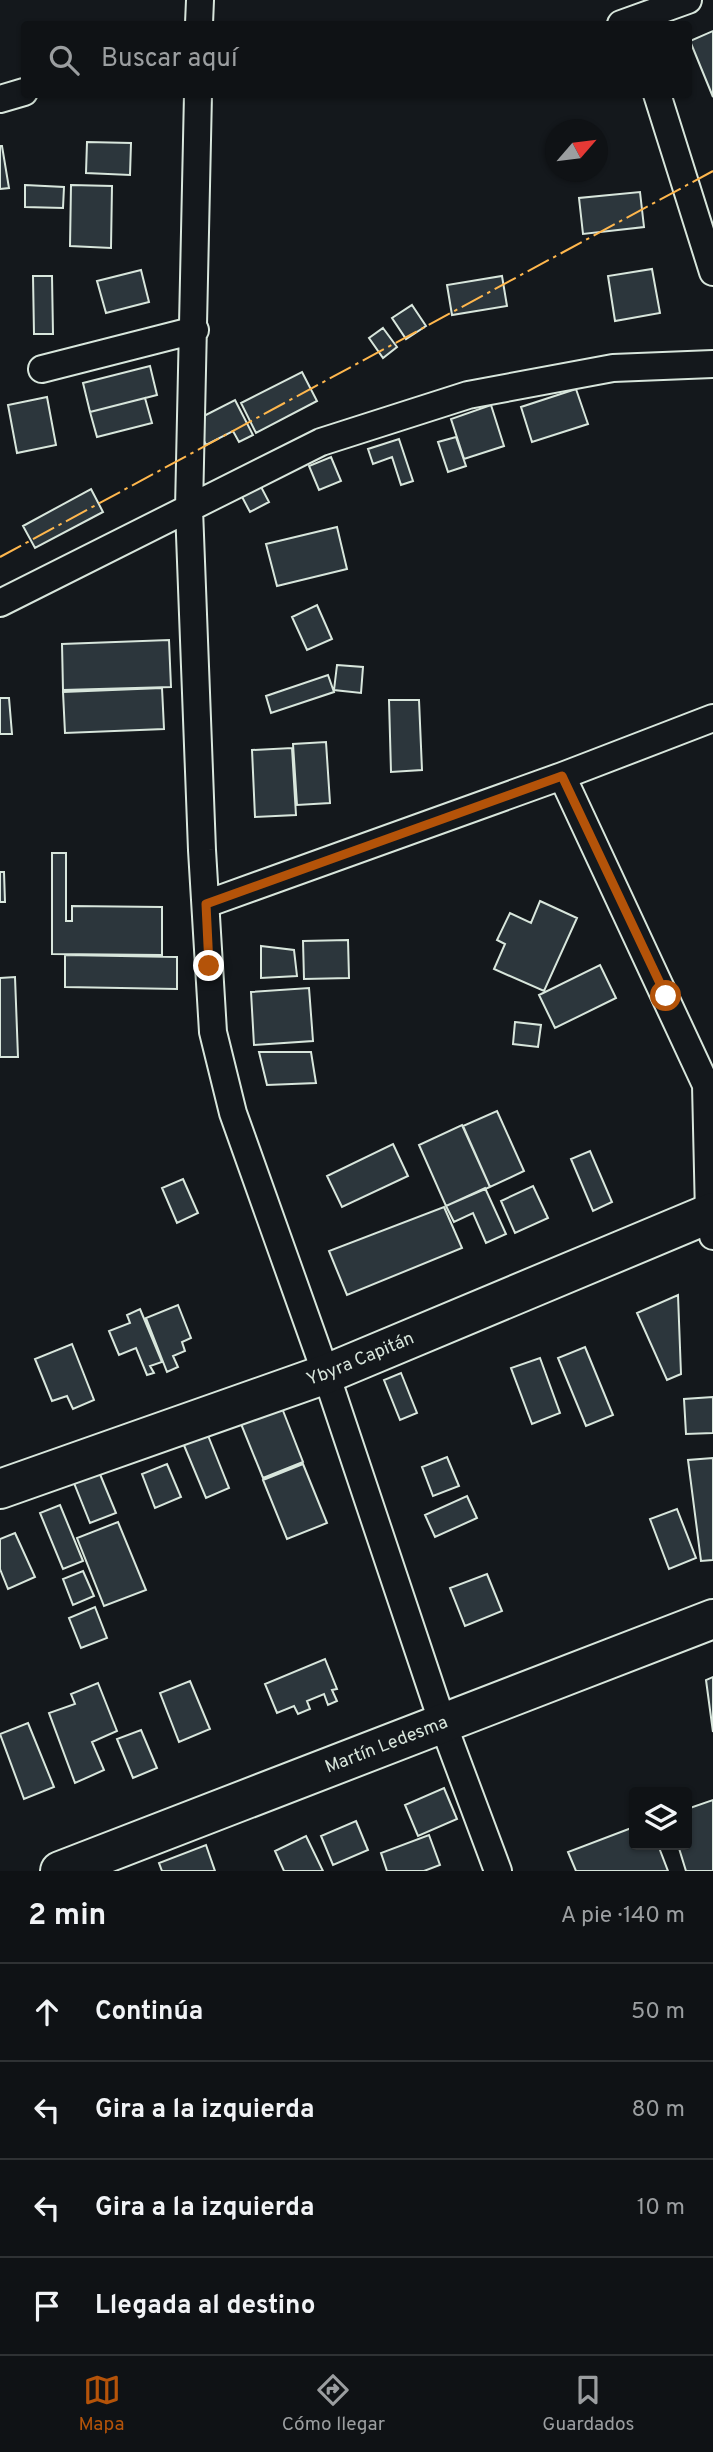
<!DOCTYPE html>
<html lang="es">
<head>
<meta charset="utf-8">
<style>
	body { margin:0; font-family:Overpass,sans-serif; background:#1d2022; color:#f1f3f6 }
	.controls { position:absolute; right:21px; bottom:21px; display:grid; overflow:hidden; border-radius:7px; box-shadow:0 2px 5px #0004 }
	.controls button { width:63px; height:63px; display:grid; place-items:center; padding:0; border:0; border-bottom:2px solid #2f3234; background:#0f1215; color:#f1f3f6; font:35px sans-serif }
	.compass { position:absolute; left:545px; top:119px; width:63px; height:63px; border-radius:50%; background:#0f1215; box-shadow:0 2px 5px #0004; rotate:62deg }
	.stop { position:absolute; width:21px; height:21px; margin:-16px; border:5px solid #b45309; border-radius:50%; background:#fff }
	.stop.end { background:#b45309; border-color:#fff; box-shadow:0 2px 7px #0008 }
	.list { margin:0; padding:0; list-style:none }
	h2 { display:flex; justify-content:space-between; align-items:center; height:91px; margin:0; padding:0 28px; font-size:30px }
	h2 small { font-size:23px; font-weight:400; color:#9b9ea0 }
	.list li { display:grid; grid-template-columns:46px 1fr auto; gap:21px; align-items:center; box-sizing:border-box; height:98px; padding:0 28px; border-top:2px solid #2f3234 }
	.list b { display:block; font-size:26px; white-space:nowrap }
	.list em { font-size:23px; font-style:normal; color:#9b9ea0 }
	.icon { flex:none; width:38px; height:38px; fill:none; stroke:currentColor; stroke-width:2; stroke-linecap:round; stroke-linejoin:round }
	.map { position:relative; flex:none; width:713px; height:1871px; overflow:hidden }
	.search { position:absolute; background:#0f1215; box-shadow:0 2px 5px #0004; left:21px; right:21px; top:21px; height:77px; display:flex; align-items:center; gap:18px; box-sizing:border-box; padding:0 24px; border-radius:7px; color:#9b9ea0; font-size:26px }
	.sheet { height:483px; background:#0f1215 }
	nav { display:flex; justify-content:space-around; align-items:center; box-sizing:border-box; height:98px; border-top:2px solid #2f3234; background:#0f1215; font-size:19px; color:#9b9ea0 }
	nav a { display:grid; justify-items:center; gap:4px }
	nav .on { color:#b45309 }
	.map>svg:first-child { display:block }
	.building { fill:#2c363c; stroke:#d8e6dc; stroke-width:2 }
	.lines { fill:none; stroke-linecap:round; stroke-linejoin:round }
	.street-casing { stroke:#d8e6dc; stroke-width:30 }
	.secondary-casing { stroke:#d8e6dc; stroke-width:42 }
	.street { stroke:#14181c; stroke-width:26 }
	.secondary { stroke:#14181c; stroke-width:38 }
	.power { stroke:#ffb74d; stroke-width:2; stroke-dasharray:24 5 3.5 5; stroke-linecap:butt }
	.route { stroke:#b45309; stroke-width:9 }
	.labels { text-anchor:middle; dominant-baseline:central; stroke-width:5; stroke-linejoin:round; paint-order:stroke }
	.street-label { font-size:18px; fill:#d8e6dc; stroke:#14181c }
</style>
</head>
<body>
<div class="map">
<svg width="713" height="1871" viewBox="0 0 713 1871">
	<rect width="100%" height="100%" fill="#14181c"/>
	<path class="building" d="M713 31V97L690 41Z
		M87 142 131 143 130 175 86 173Z
		M0 146H2L9 188 0 189Z
		M25 185 64 187 63 208 25 207Z
		M71 185 112 186 111 248 70 246Z
		M640 192 644 227 583 234 579 198Z
		M652 269 660 313 615 321 608 276Z
		M141 270 149 302 106 313 97 281Z
		M33 276H52L53 334H34Z
		M502 276 507 306 452 315 447 285Z
		M412 305 426 326 406 339 392 318Z
		M383 328 397 347 383 358 369 338Z
		M150 366 157 395 90 412 83 383Z
		M302 372 317 401 256 433 241 403Z
		M576 389 588 424 532 442 521 407Z
		M47 397 56 445 17 453 8 405Z
		M145 398 152 423 97 437 90 412Z
		M235 400 253 435 239 442 233 431 206 445 194 421Z
		M491 405 504 446 464 459 451 419Z
		M456 437 466 466 448 472 438 442Z
		M399 439 413 481 401 485 392 457 373 464 368 449Z
		M331 457 341 481 319 490 309 466Z
		M259 483 269 502 250 512 240 493Z
		M91 489 103 512 35 548 23 526Z
		M337 527 347 569 277 586 266 544Z
		M317 605 332 639 307 650 292 617Z
		M169 640 171 687 63 690 62 644Z
		M337 665 363 667 361 693 334 690Z
		M328 675 334 692 271 713 266 696Z
		M162 688 164 729 65 733 63 692Z
		M0 698H9L12 734H0Z
		M389 700H419L422 770 391 772Z
		M326 742 330 803 297 805 293 744Z
		M292 748 296 815 255 817 252 750Z
		M52 853H66V921H72V906L162 907V955L52 954Z
		M0 872H4L5 902H0Z
		M540 901 577 918 544 991 494 969 505 944 497 940 510 913 531 923Z
		M348 940 349 978 304 979 303 941Z
		M261 946 294 950 297 976 261 978Z
		M65 955 177 957V989L65 987Z
		M600 965 616 998 555 1028 539 995Z
		M15 977 18 1057H0V978Z
		M309 988 313 1041 254 1045 251 992Z
		M515 1022 541 1025 538 1047 513 1044Z
		M259 1052H311L316 1083 267 1085Z
		M497 1111 524 1171 490 1187 463 1126Z
		M462 1125 490 1187 446 1206 419 1145Z
		M393 1144 408 1176 342 1207 327 1176Z
		M590 1151 612 1202 593 1211 571 1159Z
		M183 1179 198 1213 177 1223 162 1188Z
		M533 1186 548 1218 515 1233 501 1201Z
		M485 1188 506 1234 486 1243 473 1213 454 1222 446 1206Z
		M444 1207 462 1248 347 1295 329 1251Z
		M678 1295 681 1374 667 1380 637 1313Z
		M178 1305 191 1338 182 1342 185 1351 173 1356 178 1367 167 1372 146 1318Z
		M140 1309 162 1362 150 1366 154 1373 147 1375 136 1348 119 1355 109 1331 130 1323 127 1315Z
		M72 1344 94 1400 73 1409 67 1396 52 1401 35 1359Z
		M585 1347 613 1415 586 1426 558 1358Z
		M540 1358 560 1413 532 1424 511 1368Z
		M401 1373 417 1413 400 1420 384 1380Z
		M713 1397V1433L686 1434 684 1399Z
		M280 1403 303 1462 263 1478 239 1419Z
		M207 1433 229 1488 206 1498 183 1443Z
		M447 1457 459 1486 433 1496 422 1467Z
		M713 1458V1560L701 1561 688 1460Z
		M167 1464 181 1497 155 1508 142 1474Z
		M303 1464 327 1523 287 1539 263 1480Z
		M97 1467 116 1513 90 1523 72 1478Z
		M467 1496 477 1518 435 1537 425 1515Z
		M60 1505 83 1561 63 1569 40 1513Z
		M677 1509 696 1558 669 1569 650 1519Z
		M118 1522 146 1590 104 1606 77 1538Z
		M15 1533 35 1577 8 1589 0 1569V1539Z
		M83 1571 94 1596 73 1605 63 1579Z
		M487 1574 502 1611 465 1626 450 1588Z
		M95 1607 107 1638 81 1648 69 1618Z
		M325 1659 337 1689 332 1690 337 1701 328 1705 324 1694 307 1701 310 1709 298 1714 294 1706 277 1713 265 1684Z
		M713 1677V1732L706 1680Z
		M190 1681 210 1729 179 1742 160 1693Z
		M98 1683 117 1731 92 1742 104 1770 75 1783 49 1713 75 1704 71 1694Z
		M28 1723 54 1787 24 1799 0 1734Z
		M141 1730 157 1768 133 1778 117 1739Z
		M444 1788 457 1819 418 1836 405 1805Z
		M713 1800V1871H686L678 1845H687V1809Z
		M356 1821 368 1850 333 1865 321 1836Z
		M634 1827V1845H658L668 1871H576L568 1852Z
		M429 1835 440 1865 424 1871H387L381 1853Z
		M306 1836 323 1871H284L275 1851Z
		M206 1845 215 1871H162L159 1863Z"/>
	<g class="lines">
		<defs>
			<path id="street" d="M199 24 200 0
				M621 24 688 0
				M198 94 189 509 202 850 213 1032 233 1113 326 1374 443 1724 498 1871
				M657 94 713 272
				M0 99 24 92
				M42 369 195 330
				M0 603 321 442 468 395 613 368 713 364
				M562 776 706 1085 709 1214 713 1236
				M206 904 562 776 713 718"/>
			<g id="secondary">
				<path id="s1" d="M0 1489 326 1374 713 1212"/>
				<path id="s2" d="M60 1871 713 1619"/>
			</g>
		</defs>
		<use href="#street" class="street-casing"/>
		<use href="#secondary" class="secondary-casing"/>
		<use href="#street" class="street"/>
		<use href="#secondary" class="secondary"/>
		<path class="power" d="M0 557 713 171"/>
	</g>
	<g class="lines">
		<path class="route" d="M209 966 206 904 562 776 666 996"/>
	</g>
	<g class="labels">
		<g class="street-label">
			<text stroke="none"><textPath href="#s1" startOffset="383">Ybyra Capitán</textPath></text>
			<text stroke="none"><textPath href="#s2" startOffset="350">Martín Ledesma</textPath></text>
		</g>
	</g>
</svg>
<div class="controls">
<button><svg class="icon" aria-label="layers" viewBox="0 0 24 24"><path d="M12 4l9 5-9 5-9-5zM3 14l9 5 9-5"/></svg></button>
</div>
<svg class="compass" viewBox="-18 -18 36 36"><path d="M0-13l5 13h-10z" fill="#e53935"/><path d="M0 13l5-13h-10z" fill="#9b9ea0"/></svg>
<div class="stop" style="left:666px;top:996px"></div>
<div class="stop end" style="left:209px;top:966px"></div>
<div class="search"><svg class="icon" aria-label="search" viewBox="0 0 24 24"><circle cx="10" cy="10" r="6"/><path d="M15 15l6 6"/></svg>Buscar aquí</div>
</div>
<section class="sheet">
<h2>2 min<small>A pie · 140 m</small></h2>
<ul class="list">
<li><svg class="icon" aria-label="ahead" viewBox="0 0 24 24"><path d="M12 20V5M6 11l6-6 6 6"/></svg><div><b>Continúa</b></div><em>50 m</em></li>
<li><svg class="icon" aria-label="left" viewBox="0 0 24 24"><path d="M17 20v-9H6M10 6l-5 5 5 5"/></svg><div><b>Gira a la izquierda</b></div><em>80 m</em></li>
<li><svg class="icon" aria-label="left" viewBox="0 0 24 24"><path d="M17 20v-9H6M10 6l-5 5 5 5"/></svg><div><b>Gira a la izquierda</b></div><em>10 m</em></li>
<li><svg class="icon" aria-label="arrive" viewBox="0 0 24 24"><path d="M6 21V4h12l-3 4 3 4H6"/></svg><div><b>Llegada al destino</b></div></li>
</ul>
</section>
<nav>
<a class="on"><svg class="icon" aria-label="map" viewBox="0 0 24 24"><path d="M3 6l6-2 6 2 6-2v14l-6 2-6-2-6 2zM9 4v14M15 6v14"/></svg>Mapa</a>
<a><svg class="icon" aria-label="directions" viewBox="0 0 24 24"><path d="M12 3l9 9-9 9-9-9zM9 14v-3h6M13 9l2 2-2 2"/></svg>Cómo llegar</a>
<a><svg class="icon" aria-label="saved" viewBox="0 0 24 24"><path d="M7 4h10v16l-5-4-5 4z"/></svg>Guardados</a>
</nav>
</body>
</html>
